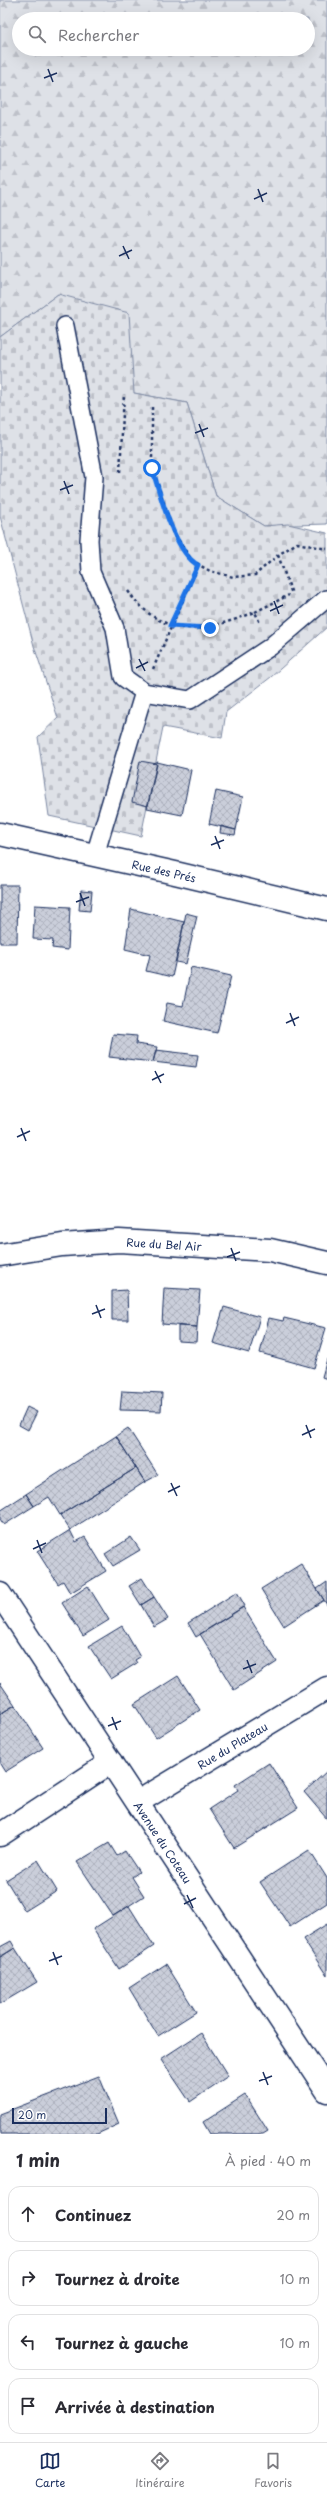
<!DOCTYPE html>
<html lang="fr">
<head>
<meta charset="utf-8">
<style>
	body { margin:0; font-family:"Playpen Sans",sans-serif; background:#f7f7f7; color:#2b2b33 }
	.scale { position:absolute; left:12px; bottom:10px; width:95px; box-sizing:border-box; padding-left:4px; border:2px solid #1b2f5e; border-top:0; font-size:11px; line-height:14px; white-space:nowrap; color:#1b2f5e; -webkit-text-stroke:3px #fff; paint-order:stroke }
	.stop { position:absolute; width:12px; height:12px; margin:-9px; border:3px solid #1a73e8; border-radius:50%; background:#fff }
	.stop.end { background:#1a73e8; border-color:#fff; box-shadow:0 1px 4px #0008 }
	.list { margin:0; padding:0; list-style:none }
	h2 { display:flex; justify-content:space-between; align-items:center; height:52px; margin:0; padding:0 16px; font-size:17px }
	h2 small { font-size:13px; font-weight:400; color:#7c7c81 }
	.list li { display:grid; grid-template-columns:26px 1fr auto; gap:12px; align-items:center; box-sizing:border-box; height:56px; margin:0 8px 8px; padding:0 8px; border:1px solid #e1e1e2; border-radius:12px }
	.list b { display:block; font-size:15px; white-space:nowrap }
	.list em { font-size:13px; font-style:normal; color:#7c7c81 }
	.icon { flex:none; width:22px; height:22px; fill:none; stroke:currentColor; stroke-width:2; stroke-linecap:round; stroke-linejoin:round }
	.map { position:relative; flex:none; width:327px; height:2134px; overflow:hidden }
	.search { position:absolute; background:#fff; box-shadow:0 4px 16px #0002; left:12px; right:12px; top:12px; height:44px; display:flex; align-items:center; gap:10px; box-sizing:border-box; padding:0 14px; border-radius:22px; color:#7c7c81; font-size:15px }
	.sheet { height:308px; background:#fff }
	nav { display:flex; justify-content:space-around; align-items:center; box-sizing:border-box; height:56px; border-top:1px solid #e1e1e2; background:#fff; font-size:11px; color:#7c7c81 }
	nav a { display:grid; justify-items:center; gap:2px }
	nav .on { color:#1b2f5e }
	.map>svg:first-child { display:block }
	.forest { fill:url(#forest-firs); stroke:#7c88a2; fill-rule:evenodd }
	.cemetery { fill:url(#cemetery-stones); stroke:#7c88a2 }
	.building { fill:url(#building-cross-hatch); stroke:#1b2f5e }
	.lines { fill:none; stroke-linecap:round; stroke-linejoin:round }
	.service-casing { stroke:#1b2f5e; stroke-width:20 }
	.minor-casing { stroke:#1b2f5e; stroke-width:25 }
	.path { stroke:#1b2f5e; stroke-width:2.5; stroke-dasharray:3 3; stroke-linecap:butt }
	.service { stroke:#fff; stroke-width:17 }
	.minor { stroke:#fff; stroke-width:22 }
	.route { stroke:#1a73e8; stroke-width:5 }
	.ticks { fill:none; stroke:#1b2f5e; stroke-width:1.5 }
	.labels { text-anchor:middle; dominant-baseline:central; stroke-width:3; stroke-linejoin:round; paint-order:stroke }
	.street-label { font-size:11px; fill:#1b2f5e; stroke:#fff }
</style>
</head>
<body>
<div class="map">
<svg width="327" height="2134" viewBox="0 0 327 2134">
	<defs>
		<pattern id="forest-firs" width="22" height="20" patternUnits="userSpaceOnUse"><rect width="22" height="20" fill="#dee1e7"/><path d="M5 1l3.5 6h-7zM16 11l3.5 6h-7z" fill="#bec1c9"/></pattern>
		<pattern id="cemetery-stones" width="16" height="16" patternUnits="userSpaceOnUse"><rect width="16" height="16" fill="#dee1e7"/><path d="M2 7V4a2 2 0 0 1 4 0v3zM10 15v-3a2 2 0 0 1 4 0v3z" fill="#bec1c9"/></pattern>
		<pattern id="building-cross-hatch" width="8" height="8" patternUnits="userSpaceOnUse"><rect width="8" height="8" fill="#caceda"/><path d="M0 0l8 8M0 8l8-8" fill="none" stroke="#adb1be"/></pattern>
	</defs>
	<rect width="100%" height="100%" fill="#fff"/>
	<filter id="ink" filterUnits="userSpaceOnUse"><feTurbulence type="fractalNoise" baseFrequency=".025" numOctaves="2"/><feDisplacementMap in="SourceGraphic" scale="8" xChannelSelector="R" yChannelSelector="G"/><feConvolveMatrix kernelMatrix="1 2 1 2 8 2 1 2 1" color-interpolation-filters="sRGB"/></filter>
	<g filter="url(#ink)">
		<path class="forest" d="M0 0H327V524L264 526 216 496 187 403 134 393 58 294 0 337ZM19 19H308V49H19Z"/>
		<path class="cemetery" d="M58 294 129 313 134 393 187 403 216 496 264 526 288 524 327 533V627L271 677 226 712 222 738 163 727 141 836 49 816 38 737 58 718 34 646 0 516V337Z"/>
		<path class="building" d="M140 761 157 764 148 806 132 802Z
			M157 762 191 770 182 815 147 808Z
			M216 791 243 797 236 830 209 824Z
			M221 826 236 830 235 835 220 833Z
			M0 885H18L17 943H0Z
			M81 890 92 891 90 911 79 910Z
			M35 905 70 907 68 950 52 948 53 940 33 939Z
			M131 909 184 922 172 977 146 971 150 955 125 949Z
			M186 913 197 916 186 964 176 962Z
			M191 967 231 976 217 1033 163 1021 167 1003 183 1006Z
			M113 1034 137 1036 136 1044 157 1047 153 1062 109 1057Z
			M156 1050 198 1055 196 1067 153 1062Z
			M164 1288 200 1290 197 1327 162 1324Z
			M127 1290 128 1320H112V1291Z
			M224 1307 260 1317 249 1353 213 1343Z
			M269 1318 283 1321 284 1318 326 1328 314 1368 260 1353Z
			M178 1326 197 1327 196 1342 178 1341Z
			M327 1359V1379L322 1377Z
			M122 1391 162 1393 161 1411 120 1410Z
			M27 1407 37 1412 28 1430 19 1425Z
			M128 1428 158 1475 145 1482 116 1436Z
			M116 1436 136 1468 60 1515 49 1497 34 1506 26 1494Z
			M136 1468 145 1482 70 1530 60 1515Z
			M26 1494 34 1506 4 1525 0 1519V1511Z
			M70 1530 76 1542 85 1537 106 1571 70 1593 63 1581 58 1584 37 1551Z
			M131 1537 140 1550 113 1566 105 1554Z
			M301 1564 324 1600 284 1626 261 1589Z
			M142 1578 154 1597 141 1605 129 1586Z
			M327 1582V1605L317 1589Z
			M88 1586 109 1620 83 1636 62 1603Z
			M237 1592 245 1606 196 1637 188 1623Z
			M154 1597 168 1619 154 1627 141 1605Z
			M243 1607 277 1662 234 1690 200 1634Z
			M122 1626 140 1657 135 1660 137 1663 111 1679 89 1646Z
			M178 1676 200 1710 156 1738 134 1704Z
			M0 1683 15 1705 0 1714Z
			M15 1705 43 1748 5 1772 0 1764V1714Z
			M269 1763 298 1808 234 1848 209 1809 238 1790 235 1785Z
			M327 1771V1819L304 1792Z
			M109 1843 117 1856 125 1851 139 1872 132 1877 144 1896 113 1916 77 1862Z
			M309 1850 327 1878V1903L290 1927 260 1882Z
			M38 1860 57 1891 25 1911 6 1880Z
			M129 1906 154 1946 119 1969 93 1929Z
			M327 1924V1976L303 1939Z
			M11 1941 15 1948 0 1957V1947Z
			M15 1948 37 1982 0 2004V1957Z
			M166 1964 196 2012 158 2036 129 1988Z
			M201 2033 228 2076 190 2102 161 2059Z
			M99 2076 119 2124 97 2134H0V2114Z
			M245 2095 268 2131 263 2134H210L203 2122Z"/>
		<g class="lines">
			<defs>
				<path id="service" d="M65 326 94 477 89 540 91 572 115 628 123 677 144 692 190 700 270 647 326 599
					M95 855 144 692"/>
				<g id="minor">
					<path id="s1" d="M0 834 175 873 327 909"/>
					<path id="s2" d="M0 1255 62 1245 119 1241 270 1250 327 1263"/>
					<path id="s3" d="M0 1594 327 2091"/>
					<path id="s4" d="M138 1802 327 1688"/>
					<path d="M0 1835 111 1762"/>
				</g>
			</defs>
			<use href="#service" class="service-casing"/>
			<use href="#minor" class="minor-casing"/>
			<path class="path" d="M152 407V467L173 532 192 561 210 571 233 577 255 575 278 555 297 543 327 549
				M120 472 124 394
				M278 555 292 594
				M128 591C164 641 205 632 255 612L260 623
				M255 612 289 595
				M153 669 198 565"/>
			<use href="#service" class="service"/>
			<use href="#minor" class="minor"/>
		</g>
	</g>
	<g class="lines" filter="url(#ink)">
		<path class="route" d="M152 468C160 493 174 552 198 565L170 626 210 628"/>
	</g>
	<path class="ticks" d="M48 69 53 82M44 78 57 73M258 189 263 202M254 199 267 193M123 246 129 259M119 256 132 250M199 424 204 437M195 433 208 428M64 481 69 494M60 490 73 485M274 601 279 614M270 611 283 605M139 659 145 671M136 668 148 662M215 836 220 849M211 845 224 840M80 893 85 906M76 902 89 897M290 1013 295 1026M286 1023 299 1017M155 1071 161 1083M152 1080 164 1074M21 1128 26 1141M17 1137 30 1131M231 1248 236 1261M227 1257 240 1252M96 1305 101 1318M92 1314 105 1309M306 1425 311 1438M302 1435 315 1429M171 1483 177 1496M168 1492 180 1486M37 1540 42 1553M33 1549 46 1543M247 1660 252 1673M243 1669 256 1664M112 1717 117 1730M108 1726 121 1721M187 1895 193 1908M184 1904 196 1898M53 1952 58 1965M49 1961 62 1956M263 2072 268 2085M259 2081 272 2076"/>
	<g class="labels">
		<g class="street-label">
			<text stroke="none"><textPath href="#s1" startOffset="168">Rue des Prés</textPath></text>
			<text stroke="none"><textPath href="#s2" startOffset="165">Rue du Bel Air</textPath></text>
			<text stroke="none"><textPath href="#s4" startOffset="110">Rue du Plateau</textPath></text>
			<text stroke="none"><textPath href="#s3" startOffset="297">Avenue du Coteau</textPath></text>
		</g>
	</g>
</svg>
<div class="scale">20 m</div>
<div class="stop" style="left:152px;top:468px"></div>
<div class="stop end" style="left:210px;top:628px"></div>
<div class="search"><svg class="icon" aria-label="search" viewBox="0 0 24 24"><circle cx="10" cy="10" r="6"/><path d="M15 15l6 6"/></svg>Rechercher</div>
</div>
<section class="sheet">
<h2>1 min<small>À pied · 40 m</small></h2>
<ul class="list">
<li><svg class="icon" aria-label="ahead" viewBox="0 0 24 24"><path d="M12 20V5M6 11l6-6 6 6"/></svg><div><b>Continuez</b></div><em>20 m</em></li>
<li><svg class="icon" aria-label="right" viewBox="0 0 24 24"><path d="M7 20v-9h11M14 6l5 5-5 5"/></svg><div><b>Tournez à droite</b></div><em>10 m</em></li>
<li><svg class="icon" aria-label="left" viewBox="0 0 24 24"><path d="M17 20v-9H6M10 6l-5 5 5 5"/></svg><div><b>Tournez à gauche</b></div><em>10 m</em></li>
<li><svg class="icon" aria-label="arrive" viewBox="0 0 24 24"><path d="M6 21V4h12l-3 4 3 4H6"/></svg><div><b>Arrivée à destination</b></div></li>
</ul>
</section>
<nav>
<a class="on"><svg class="icon" aria-label="map" viewBox="0 0 24 24"><path d="M3 6l6-2 6 2 6-2v14l-6 2-6-2-6 2zM9 4v14M15 6v14"/></svg>Carte</a>
<a><svg class="icon" aria-label="directions" viewBox="0 0 24 24"><path d="M12 3l9 9-9 9-9-9zM9 14v-3h6M13 9l2 2-2 2"/></svg>Itinéraire</a>
<a><svg class="icon" aria-label="saved" viewBox="0 0 24 24"><path d="M7 4h10v16l-5-4-5 4z"/></svg>Favoris</a>
</nav>
</body>
</html>
